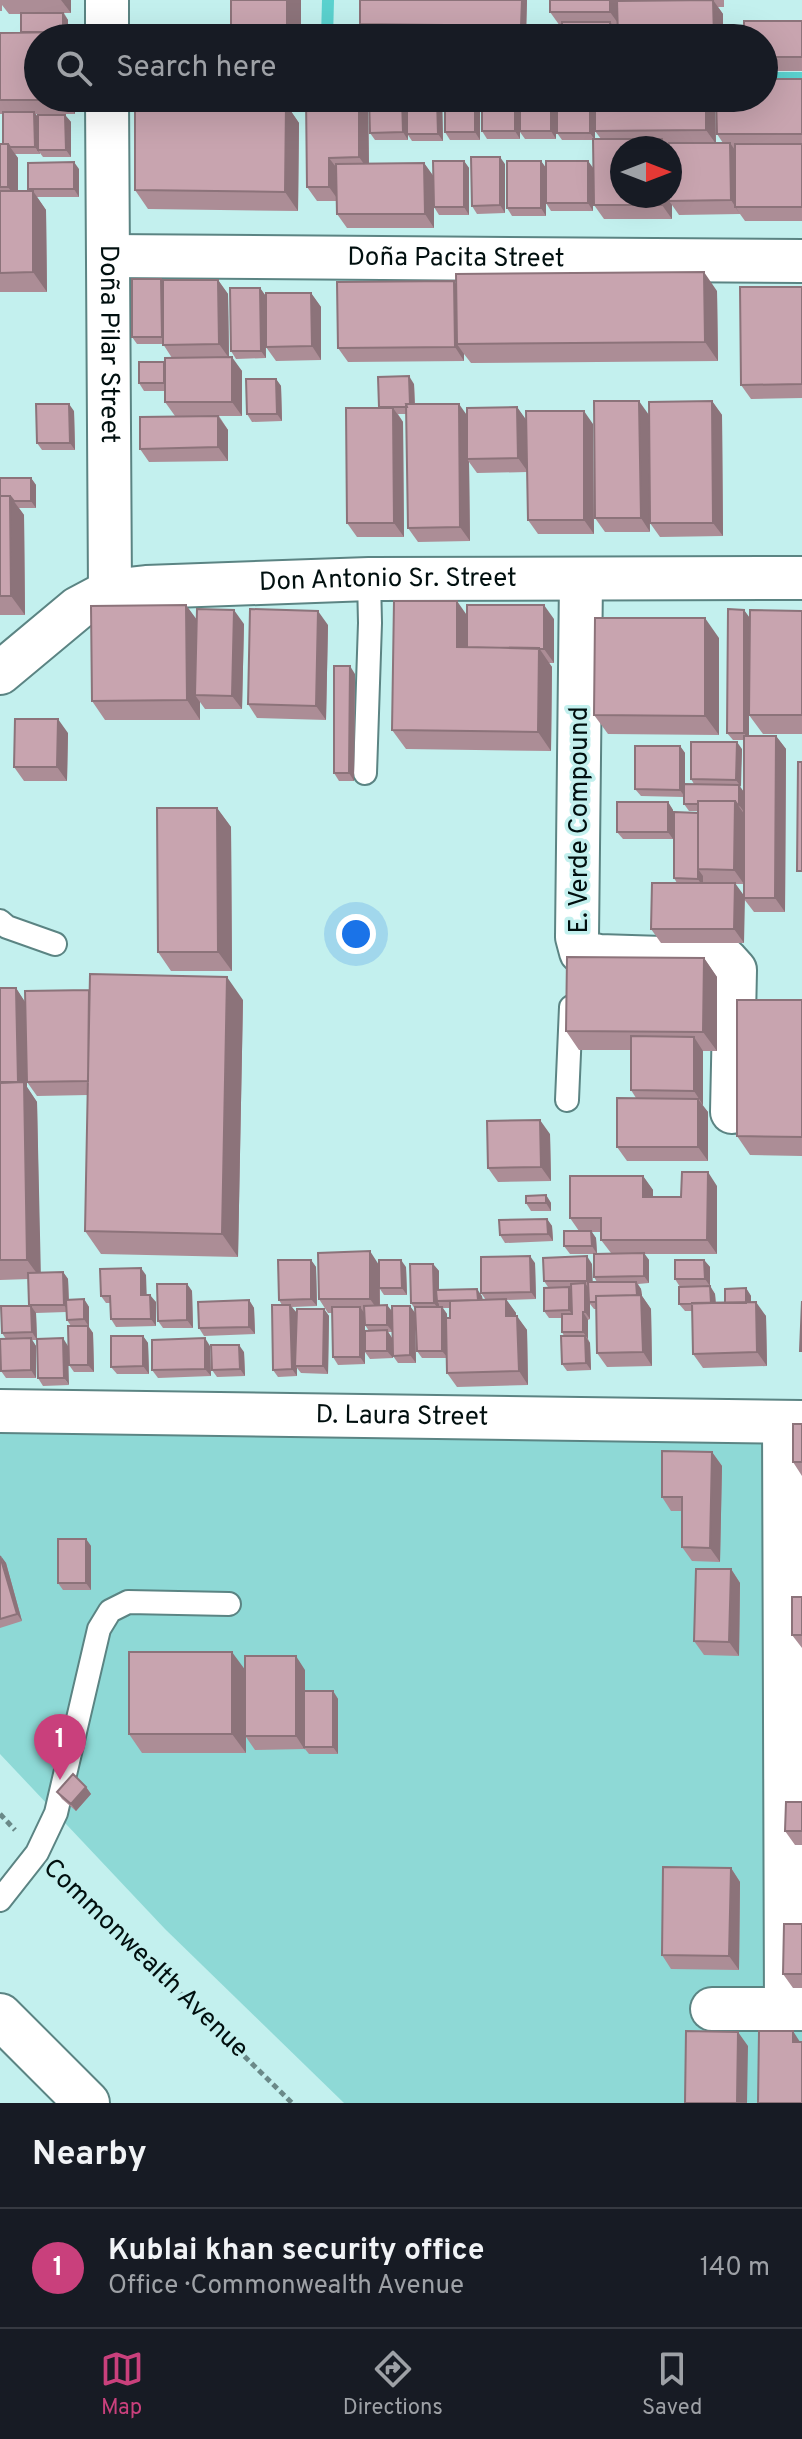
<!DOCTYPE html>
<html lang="en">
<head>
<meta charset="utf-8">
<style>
	body { margin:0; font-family:Overpass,sans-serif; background:#20242c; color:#f1f3f6 }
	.compass { position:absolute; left:610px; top:136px; width:72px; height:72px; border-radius:50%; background:#171b24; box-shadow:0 8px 32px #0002; rotate:90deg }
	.you { position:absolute; left:356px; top:934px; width:28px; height:28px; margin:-20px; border:6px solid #fff; border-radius:50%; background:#1a73e8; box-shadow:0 0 0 12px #1a73e833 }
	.badge { display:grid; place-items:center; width:52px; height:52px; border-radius:50%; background:#c9407c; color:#fff; font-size:26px; font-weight:700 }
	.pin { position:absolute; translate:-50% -66px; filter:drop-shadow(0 2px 4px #0008) }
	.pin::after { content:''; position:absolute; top:42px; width:28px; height:24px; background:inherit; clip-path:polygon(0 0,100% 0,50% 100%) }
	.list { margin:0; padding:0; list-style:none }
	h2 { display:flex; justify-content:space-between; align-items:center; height:104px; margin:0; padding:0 32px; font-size:34px }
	h2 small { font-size:26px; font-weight:400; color:#9ea1a6 }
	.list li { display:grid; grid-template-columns:52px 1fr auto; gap:24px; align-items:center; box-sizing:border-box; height:120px; padding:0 32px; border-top:2px solid #363941 }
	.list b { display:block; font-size:30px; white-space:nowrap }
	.list p { margin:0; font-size:26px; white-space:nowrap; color:#9ea1a6 }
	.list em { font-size:26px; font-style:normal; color:#9ea1a6 }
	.icon { flex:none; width:44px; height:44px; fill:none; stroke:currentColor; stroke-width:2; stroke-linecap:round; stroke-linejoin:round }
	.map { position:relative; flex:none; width:802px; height:2103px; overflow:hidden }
	.search { position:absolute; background:#171b24; box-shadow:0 8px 32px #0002; left:24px; right:24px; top:24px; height:88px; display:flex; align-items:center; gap:20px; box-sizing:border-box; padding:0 28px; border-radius:44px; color:#9ea1a6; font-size:30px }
	.sheet { height:224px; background:#171b24 }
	nav { display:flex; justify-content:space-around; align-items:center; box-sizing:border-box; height:112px; border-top:2px solid #363941; background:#171b24; font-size:22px; color:#9ea1a6 }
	nav a { display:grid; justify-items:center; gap:4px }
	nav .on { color:#c9407c }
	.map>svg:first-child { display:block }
	.green { fill:#8ed9d6 }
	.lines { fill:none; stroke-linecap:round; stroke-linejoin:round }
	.stream { stroke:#5ad1ce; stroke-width:12 }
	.service-casing { stroke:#5b8483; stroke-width:26 }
	.minor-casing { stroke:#5b8483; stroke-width:46 }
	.primary-casing { stroke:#5b8483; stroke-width:48 }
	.path { stroke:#6a8988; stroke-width:5; stroke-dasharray:6 4; stroke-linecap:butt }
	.service { stroke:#fff; stroke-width:22 }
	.minor { stroke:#fff; stroke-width:42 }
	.primary { stroke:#fff; stroke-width:44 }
	.wall { fill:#ac8d96; fill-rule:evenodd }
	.shaded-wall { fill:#8c737a }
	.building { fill:#c8a4af; stroke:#8c737a; stroke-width:2 }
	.labels { text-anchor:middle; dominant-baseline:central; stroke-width:7; stroke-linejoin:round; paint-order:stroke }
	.street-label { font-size:26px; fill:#010f0f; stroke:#c3f0ee }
</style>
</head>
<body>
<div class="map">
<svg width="802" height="2103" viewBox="0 0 802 2103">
	<rect width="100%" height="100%" fill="#c3f0ee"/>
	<path class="green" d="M0 1423 802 1432V2103H344L165 1929 0 1754Z"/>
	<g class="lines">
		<path class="stream" d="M327 38 328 0
			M764 78H802"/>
		<defs>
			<path id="service" d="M365 773 370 623 369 579
				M0 921 7 927 55 944
				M567 1100 571 1007
				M0 1900 37 1853 56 1813 99 1629 110 1611 128 1602 229 1604"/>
			<g id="minor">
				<path d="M107 0V38"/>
				<path id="s1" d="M107 98 110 591"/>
				<path id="s2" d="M108 256 802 261"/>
				<path d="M581 580 577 937 581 952 599 956 726 960 735 970 732 1112"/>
				<path id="s3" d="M0 673 78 608 110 591 146 587 369 579 802 578"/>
				<path id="s4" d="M0 1411 802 1422"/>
				<path d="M784 1423 786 2009"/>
				<path d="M712 2009H802"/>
			</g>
			<path id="primary" d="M0 2016 87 2103"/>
		</defs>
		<use href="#service" class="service-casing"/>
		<use href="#minor" class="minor-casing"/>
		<use href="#primary" class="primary-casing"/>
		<path class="path" d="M0 1814 15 1830
			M59 1874 292 2103"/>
		<use href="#service" class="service"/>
		<use href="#minor" class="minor"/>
		<use href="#primary" class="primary"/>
	</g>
	<path class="wall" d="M0 0H71V13H64L68 20V38H38V98H75V114H36L38 117 65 115 71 122V157H43L40 153V154H15L18 158V191H29L28 189 79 169V197H37L46 210 47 292H0V144H3V114H0V33L21 32V14H9L2 5V11H0Z
		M360 0H527L526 34 365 32 360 24Z
		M550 0H724V7H718L723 14V38H618L617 26H613L616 30V38H562V26H560L550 12Z
		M802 21V71H764V38Z
		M802 79V221H745L740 214 679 215 672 205V219H604L594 205 593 140H562L557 133V98H715L716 143H723L717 134ZM595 131 601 139H595ZM665 145H669L670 196Z
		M218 98V104H286L299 123 298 211 148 209 135 190V106L131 100Z
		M368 98 369 163H424L434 177 464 161 469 168V215H439L434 207V228H347L337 214V201H317L307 187Z
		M369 98H442L443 141H412L408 135V140H375L370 133Z
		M445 98H480V140H450L445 132Z
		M556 98V139H525L520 132V139H487L482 131Z
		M541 161 546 168V216H512L507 208Z
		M588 161 593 168V211H551L546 203Z
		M505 164V213L477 214 472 206Z
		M218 280 228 294 229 357 242 371V416H219L228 430V461L149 462 140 449 175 416 165 402V391H144L139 383 164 362 172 358 163 344H137L132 337 163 283Z
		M456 284 717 291 718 361 471 363 464 354V361L348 362 338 348Z
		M802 287V398L751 399 741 385Z
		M260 288 265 295 266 358 236 359 231 351Z
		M311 293 321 307V360L276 361 266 347Z
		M276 379 281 386 282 421 252 422 247 414Z
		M414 384 415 404 467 415 517 407 526 420 593 424 594 534H538L528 520 527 472 477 473 469 462 470 541 418 542 408 528 407 414H398L403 422 404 537H357L347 523 380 408Z
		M594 401 650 532H605L595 518Z
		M712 401 722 415 723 536 660 537 650 523Z
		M74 411 75 450H42L37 443Z
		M0 478H31L36 485V508H19L24 515 25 615H0Z
		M186 605 197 621 244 624 242 709H205L200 702V720H105L92 701Z
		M744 610 749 617V736H776L786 749 785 912H754L744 899V943H661L651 929 677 883 674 878 698 811H689L684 804V797L641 796 635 789 680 746 685 753V784H694L691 779 742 749 740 787 744 812H742L744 815V740H733L727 733ZM735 884H744V896Z
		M802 611V734H763L749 715Z
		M467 616 554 619V663H549L552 667 551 751 406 749 392 730Z
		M328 625 326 720 257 718 248 704Z
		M719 638V735L608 734 594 715Z
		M355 674 354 781H339L334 773Z
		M68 733 67 781H24L14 767Z
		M668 802 673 810V839H623L617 832Z
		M217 808 231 827 232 971H171L158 952Z
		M704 958 717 977V1051H703V1105H702L708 1112V1161H627L617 1147 636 1098 631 1090V1050H579L566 1031Z
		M0 988H16L25 1002 27 1087 37 1102 40 1272H63L68 1279 69 1300 84 1299 89 1307V1327L93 1333 94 1372H74L69 1365 71 1326 67 1320 66 1312 36 1313 37 1339 69 1385 43 1386 38 1378 37 1340H32L36 1346V1378H6L1 1371 6 1339 2 1333 30 1306 29 1279 0 1280Z
		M243 1000 238 1257 101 1254 85 1231 88 1095 37 1096 27 1082Z
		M802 1000V1156L750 1155 737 1136Z
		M550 1134 551 1181 498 1182 488 1168Z
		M643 1176 653 1190V1197H681L717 1186V1254H644L649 1260V1283L638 1284 641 1289 642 1296 651 1309 652 1366 607 1367 597 1353 596 1309H594L590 1304V1319L588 1320V1339L590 1343 591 1370 567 1371 562 1364 564 1336 562 1332V1318H549L544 1311 548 1287 544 1281 592 1264V1282H597L594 1277 611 1253 601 1240V1232H592L596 1238 597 1254H570L564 1246 579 1231 570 1218Z
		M546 1195 551 1203V1211H531L526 1203Z
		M547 1219 552 1226 553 1241 505 1243 500 1235Z
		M311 1260 316 1267 317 1306 292 1307 296 1312V1334L324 1309 329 1316 328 1374 301 1373 297 1368V1376L278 1377 273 1370 282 1305 279 1300Z
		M704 1260 710 1267V1286L680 1287 675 1279Z
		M535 1263 536 1299 506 1300 516 1313V1316L527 1330 528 1385 457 1387 447 1373V1358H422L417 1351 415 1309 411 1303 433 1264 439 1271V1290L482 1296 483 1300H486L481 1293ZM443 1308H450V1318H447V1314Z
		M406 1267 407 1295H384L380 1289V1305H387L392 1311 410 1306 415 1313 416 1363H398L393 1356 392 1332H388L392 1338 393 1358 370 1359 365 1352V1364L338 1365 333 1357 332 1313H328L319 1299ZM365 1315V1325L369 1331 365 1342Z
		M146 1275V1295L156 1302V1326L116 1327 111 1319 110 1303H106L101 1296Z
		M187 1284 192 1291 193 1328H163L158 1321Z
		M710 1286 715 1294 716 1303H725L746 1288 751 1296V1302L766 1316 767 1366 703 1368 693 1354 692 1311H685L679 1304Z
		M249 1300 254 1308 255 1334 204 1336 199 1328Z
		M143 1336 148 1343 149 1374H117L111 1367Z
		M210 1346 211 1376 158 1378 152 1370Z
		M244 1352 245 1376 217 1377 212 1370Z
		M802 1424V1476L793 1462Z
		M712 1452 722 1466 720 1562 692 1561 682 1547V1511H671L662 1497Z
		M86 1539 91 1546V1590H63L58 1583Z
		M0 1556 6 1563 22 1621 0 1628Z
		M731 1569 740 1583 739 1656 704 1655 694 1641Z
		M802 1597V1648L792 1635Z
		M245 1670H305V1691H333L338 1699V1754H309L305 1749 255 1750 246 1737V1753H142L129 1734Z
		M86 1787 91 1794 76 1811 62 1799 57 1792Z
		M802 1802V1845H795L785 1831Z
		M731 1868 740 1882 739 1970 671 1969 662 1955Z
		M802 1924V1988H793L783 1974Z"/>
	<path class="shaded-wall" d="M61 0H71V13Z
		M287 0H301V38H287Z
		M522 0H527L526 34 521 26Z
		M610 0H617L620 3V26L610 12Z
		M713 0 723 14V38H714Z
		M63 13 68 20V38H64L63 34Z
		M610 22 616 30V38H611Z
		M65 98H75V114L65 100Z
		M209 98H218V113L209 99Z
		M359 98H368L369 171 359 157Z
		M402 98H407L408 140 403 132Z
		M437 98H442L443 141 438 134Z
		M475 98H480V140L475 132Z
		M515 98H520V139L515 131Z
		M551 98H556V139L551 131Z
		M590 98H595V140L590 133Z
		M706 98H715L716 144 706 130Z
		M286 104 299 123 298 211 285 192Z
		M34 112 39 119 38 150 40 154 35 147Z
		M65 115 71 122V157L66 150Z
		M662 139 668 148H662Z
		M730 143 740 157 735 207 740 214 731 200Z
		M8 144 18 158V201L8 187Z
		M500 157 505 164V213L500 205Z
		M329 158 339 171V201L329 187Z
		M464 161 469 168V215L464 207Z
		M541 161 546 168V216L541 208Z
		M588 161 593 168V211L588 203Z
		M74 162 79 169V197L74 189Z
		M424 163 434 177V228L425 214Z
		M33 191 46 210 47 292 33 272Z
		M662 196H670L669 201 672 205V219L662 205Z
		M704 272 717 291 718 361 705 342Z
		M161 279 166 287 167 344 162 337Z
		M218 280 228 294 229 358 219 344Z
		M454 281 464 295 457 344 464 354V361L455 347Z
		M260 288 265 295 266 358 261 351Z
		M311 293 321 307V360L312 346Z
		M232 357 242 371V416L232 402Z
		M409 376 414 384 415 414 410 407Z
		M276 379 281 386 282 421 277 414Z
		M639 401 649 415 650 532 641 518Z
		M712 401 722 415 723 536 713 523Z
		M69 404 74 411 75 450 70 443Z
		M459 404 469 418 467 459 469 462 470 541 460 527Z
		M517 407 527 421 528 472 518 458Z
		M393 408 403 422 404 537 394 523Z
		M584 411 593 424 594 534 584 520Z
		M218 416 228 430V461L218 447Z
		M31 478 36 485V508L31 501Z
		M10 496 24 515 25 615 11 596Z
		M457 601 471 621V649L457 647Z
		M186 605 200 624 195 695 200 702V720L187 700Z
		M544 605 554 619V663L544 649Z
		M234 610 244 624 242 709 232 696Z
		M744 610 749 617V740L744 733Z
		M318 611 328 625 326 720 316 706Z
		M705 618 719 638V735L705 716Z
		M539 648 552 667 551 751 538 732Z
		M350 666 355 674 354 781 349 773Z
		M58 719 68 733 67 781 57 767Z
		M776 736 786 749 785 912 775 898Z
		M737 742 742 749 741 787 736 780Z
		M680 746 685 753V797L680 790Z
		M739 785 744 792V812L739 805Z
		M735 801 745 815 744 884 734 870Z
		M668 802 673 810V839L668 832Z
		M217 808 231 827 232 971 218 952Z
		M698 869 703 876V887L698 879Z
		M735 883 745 897 744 943 734 929Z
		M704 958 717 977V1051L703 1032Z
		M227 977 243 1000 238 1257 222 1234Z
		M16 988 25 1002 27 1087 37 1102 41 1279 27 1260 18 1082Z
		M694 1037 703 1051V1105L694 1091Z
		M698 1099 708 1112V1161L698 1147Z
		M540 1120 550 1134 551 1181 541 1167Z
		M708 1172 717 1186V1254L707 1240Z
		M643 1176 653 1190V1211L643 1197Z
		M546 1195 551 1203V1211L546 1203Z
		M547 1219 552 1226 553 1241 548 1234Z
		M591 1231 596 1238 597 1254 592 1246Z
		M370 1251 379 1265 380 1313 370 1299Z
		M644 1253 649 1260V1283L644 1276Z
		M530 1256 535 1263 536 1299 531 1292Z
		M587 1256 592 1264 593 1288 587 1281Z
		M311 1260 316 1267 317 1306 311 1299Z
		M401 1260 406 1267 407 1295 402 1288Z
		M704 1260 710 1267V1286L705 1279Z
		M433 1264 439 1271V1301H437L439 1304V1310L434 1303Z
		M141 1268 146 1275 147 1303 141 1295Z
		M63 1272 68 1279 69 1312 64 1305Z
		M636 1282 641 1289 642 1296 651 1309 652 1366 643 1352 637 1301Z
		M585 1283 590 1290V1319L585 1312Z
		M187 1284 192 1291 193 1328 187 1320Z
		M710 1286 715 1294 716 1311 711 1303Z
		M569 1287 574 1294V1317L569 1310Z
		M746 1288 751 1296V1310L746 1303Z
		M477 1289 482 1296 483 1308 478 1300Z
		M150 1295 156 1302V1326L151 1319Z
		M84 1299 89 1307V1327L84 1319Z
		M506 1299 516 1313V1330L506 1316Z
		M249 1300 254 1308 255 1334 249 1327Z
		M756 1302 766 1316 767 1366 757 1352Z
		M290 1305 296 1312 297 1366H295L297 1368V1376L292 1369Z
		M387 1305 393 1313V1332L387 1325Z
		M31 1306 36 1313 37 1340 32 1332Z
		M410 1306 415 1313 416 1363 410 1355Z
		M360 1307 365 1314V1364L360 1357Z
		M442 1307 447 1314 448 1358 442 1351Z
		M324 1309 329 1316 328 1374 323 1366Z
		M583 1312 588 1320V1339L583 1332Z
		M517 1316 527 1330 528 1385 519 1371Z
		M88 1326 93 1333 94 1372 88 1365Z
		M387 1330 392 1338 393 1358 387 1351Z
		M143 1336 148 1343 149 1374 143 1366Z
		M585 1336 590 1343 591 1370 586 1363Z
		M31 1338 36 1346V1378L31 1370Z
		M63 1338 68 1346 69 1385 64 1378Z
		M205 1338 210 1346 211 1376 205 1369Z
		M239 1345 244 1352 245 1376 240 1369Z
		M712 1452 722 1466 720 1562 710 1548Z
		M86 1539 91 1546V1590L86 1583Z
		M1 1556 6 1563 22 1621 17 1614Z
		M731 1569 740 1583 739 1656 729 1642Z
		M232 1652 246 1671V1753L232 1734Z
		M296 1656 305 1670V1747H304L305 1750 296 1736Z
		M333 1691 338 1699V1754L333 1747Z
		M86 1787 91 1794 76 1811 71 1804Z
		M731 1868 740 1882 739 1970 729 1956Z
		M793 2031 802 2045 793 2042Z
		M738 2032 748 2046 747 2103H737Z"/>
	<path class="building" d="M231 0H287V38H231Z
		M360 0H522L521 26 360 24Z
		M550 0H610V12H550Z
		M713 0 714 37 618 38 617 1Z
		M21 13H63V32H21Z
		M744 21H802V57H764V38H744Z
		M562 22H610L611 38H562Z
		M64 32V38H38V98H65V100H0V33Z
		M764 79H802V134H717L716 98H764Z
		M131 98H209V99L131 100Z
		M306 98H359V157L329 158V187H307Z
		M369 98H402L403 132 370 133Z
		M407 98H437L438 134H407Z
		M445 98H475V132H445Z
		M482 98H515V131H482Z
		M520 98H551V131H520Z
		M557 98H590V133H557Z
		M595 98H706V130L595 131Z
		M135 103 286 104 285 192 135 190Z
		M3 112H34L35 147H10L8 144H3Z
		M38 115H65L66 150H38Z
		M593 139H662V148H622V196H662V205H594Z
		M669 143H730L731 200 669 201 670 148H669Z
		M0 144H8V187H0Z
		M735 144H802V207H735Z
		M471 157H500V205L472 206Z
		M433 161H464V207H434Z
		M507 161H541V208H507Z
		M546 161H588V203H546Z
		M74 162V189H28V163Z
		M424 163 425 214H337L336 164Z
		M0 191H33V272L0 273Z
		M704 272 705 342 457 344 456 274Z
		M132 279H161L162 337H132Z
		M163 280H218L219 344 163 345Z
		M454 281 455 347 338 348 337 282Z
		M740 287H802V384L741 385Z
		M230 288H260L261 351H231Z
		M266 293H311L312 346 266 347Z
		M232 357V402H165V358Z
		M139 362H164V383H139Z
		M409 376 410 404H406L407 407H379L378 377Z
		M246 379H276L277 414H247Z
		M594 401H639L641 518H595Z
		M712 401 713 523H650L649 402Z
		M36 404H69L70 443H37Z
		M406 404H459L460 527 408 528Z
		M517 407 518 458 467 459V408Z
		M346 408H393L394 523H347Z
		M526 411H584V520H528Z
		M218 416V447L140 449V417Z
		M0 478H31V501H14L10 496H0Z
		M0 496H10L11 596H0Z
		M394 601H457V647L539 648 538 732 392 730Z
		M186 605 187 700 92 701 91 606Z
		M467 605H544V649L467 647Z
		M197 609 234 610 232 696 195 695Z
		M250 609 318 611 316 706 248 704Z
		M728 609 744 610V733H727Z
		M750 610 802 611V715H749Z
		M595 618H705V716L594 715Z
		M334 666H350L349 773H334Z
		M15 719H58L57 767H14Z
		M744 736H776L775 898H744Z
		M691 742H737L736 780 691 779Z
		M635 746H680V790L635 789Z
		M798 762H802V871H797Z
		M684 784 739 785V805L737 804 735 801H698V804H684Z
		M698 801H735L734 870 698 869Z
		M617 802H668V832H617Z
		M157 808H217L218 952H158Z
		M674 812 698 813V879L674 878Z
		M652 883H735L734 929H651Z
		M567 957 704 958 703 1032 566 1031Z
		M90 974 227 977 222 1234 85 1231Z
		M0 988H16L18 1082H0Z
		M89 990 88 1081 27 1082 25 991Z
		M737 1000H802V1137L737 1136Z
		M631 1036 694 1037V1091L631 1090Z
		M24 1082 27 1260H0V1083Z
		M617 1098 698 1099V1147H617Z
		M540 1120 541 1167 488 1168 487 1121Z
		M682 1172H708L707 1240H601V1218H570V1176H643V1197H681Z
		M546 1195V1203H526V1196Z
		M547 1219 548 1234 500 1235 499 1220Z
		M564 1231H591L592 1246H564Z
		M370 1251V1299H319L318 1253Z
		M644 1253V1276L594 1277V1254Z
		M530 1256 531 1292 481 1293V1257Z
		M587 1256V1281H544L543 1258Z
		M278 1260H311V1299L279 1300Z
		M379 1260H401L402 1288H379Z
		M675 1260H704L705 1279H675Z
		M410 1264H433L434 1303H411Z
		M141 1268V1295H150L151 1319H111L110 1296H101L100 1269Z
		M63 1272 64 1305H29L28 1273Z
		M588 1282H636L637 1295 596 1296V1302H589Z
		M585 1283V1312H583V1332H562V1314H572L571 1284Z
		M157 1284H187V1320L158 1321Z
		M710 1286 711 1303 679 1304V1287Z
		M569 1287V1310L544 1311V1288Z
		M746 1288V1303H725V1289Z
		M477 1289 478 1300 437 1301 436 1290Z
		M641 1295 643 1352 597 1353 596 1296Z
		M84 1299V1319L67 1320 66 1300Z
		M506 1299V1316H517L519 1371 447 1373 446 1318H450V1301Z
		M249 1300V1327L199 1328 198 1302Z
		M802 1301V1351H800Z
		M756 1302 757 1352 693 1354 692 1303Z
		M272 1305H290L292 1369 273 1370Z
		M387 1305V1325H365L364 1306Z
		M1 1306H31L32 1332 2 1333Z
		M392 1306H410V1355L393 1356Z
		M332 1307H360V1357H333Z
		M415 1307H442V1351H417Z
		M297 1309H324L323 1366H295Z
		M68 1326H88V1365H69Z
		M387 1330V1351H365V1331Z
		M111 1336H143V1366L111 1367Z
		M561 1336H585L586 1363 562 1364Z
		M31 1338V1370L1 1371 0 1339Z
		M63 1338 64 1378H38L37 1339Z
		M205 1338V1369L152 1370V1340Z
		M211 1345H239L240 1369 212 1370Z
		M793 1424H802V1462H793Z
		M662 1451 712 1452 710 1548 682 1547V1497H662Z
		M58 1539H86V1583H58Z
		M0 1556 17 1614 0 1619Z
		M696 1569H731L729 1642 694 1641Z
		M792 1597H802V1635H792Z
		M129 1652H232V1734H129Z
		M245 1656H296V1736H245Z
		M304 1691H333V1747H304Z
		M73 1774 86 1787 71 1804 57 1792Z
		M786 1802H802V1831H785Z
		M663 1867 731 1868 729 1956 662 1955Z
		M784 1924H802V1974H783Z
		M686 2031 738 2032 737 2103H685Z
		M759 2031H793V2042H802V2103H758Z"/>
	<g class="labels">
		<g class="street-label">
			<text stroke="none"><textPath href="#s2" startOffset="348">Doña Pacita Street</textPath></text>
			<text stroke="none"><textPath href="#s1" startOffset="246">Doña Pilar Street</textPath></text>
			<text stroke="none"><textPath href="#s3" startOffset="416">Don Antonio Sr. Street</textPath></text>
			<text transform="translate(580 820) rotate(-90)">E. Verde Compound</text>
			<text stroke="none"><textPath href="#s4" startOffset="402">D. Laura Street</textPath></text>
			<text transform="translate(145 1959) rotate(44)">Commonwealth Avenue</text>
		</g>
	</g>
</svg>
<svg class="compass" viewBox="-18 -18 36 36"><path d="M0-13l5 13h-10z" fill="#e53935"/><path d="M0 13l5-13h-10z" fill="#9ea1a6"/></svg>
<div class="you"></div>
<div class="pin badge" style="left:60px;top:1780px">1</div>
<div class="search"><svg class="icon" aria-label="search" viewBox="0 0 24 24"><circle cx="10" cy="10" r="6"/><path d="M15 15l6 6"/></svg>Search here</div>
</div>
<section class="sheet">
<h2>Nearby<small></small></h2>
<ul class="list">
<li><span class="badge">1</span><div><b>Kublai khan security office</b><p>Office · Commonwealth Avenue</p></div><em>140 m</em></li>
</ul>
</section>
<nav>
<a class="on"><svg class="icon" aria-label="map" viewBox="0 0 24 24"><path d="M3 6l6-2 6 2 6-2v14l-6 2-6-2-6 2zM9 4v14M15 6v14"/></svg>Map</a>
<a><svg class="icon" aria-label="directions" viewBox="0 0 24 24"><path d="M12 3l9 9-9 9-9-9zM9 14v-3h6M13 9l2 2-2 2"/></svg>Directions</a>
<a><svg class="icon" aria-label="saved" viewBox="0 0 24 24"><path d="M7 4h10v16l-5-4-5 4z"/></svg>Saved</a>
</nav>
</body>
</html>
